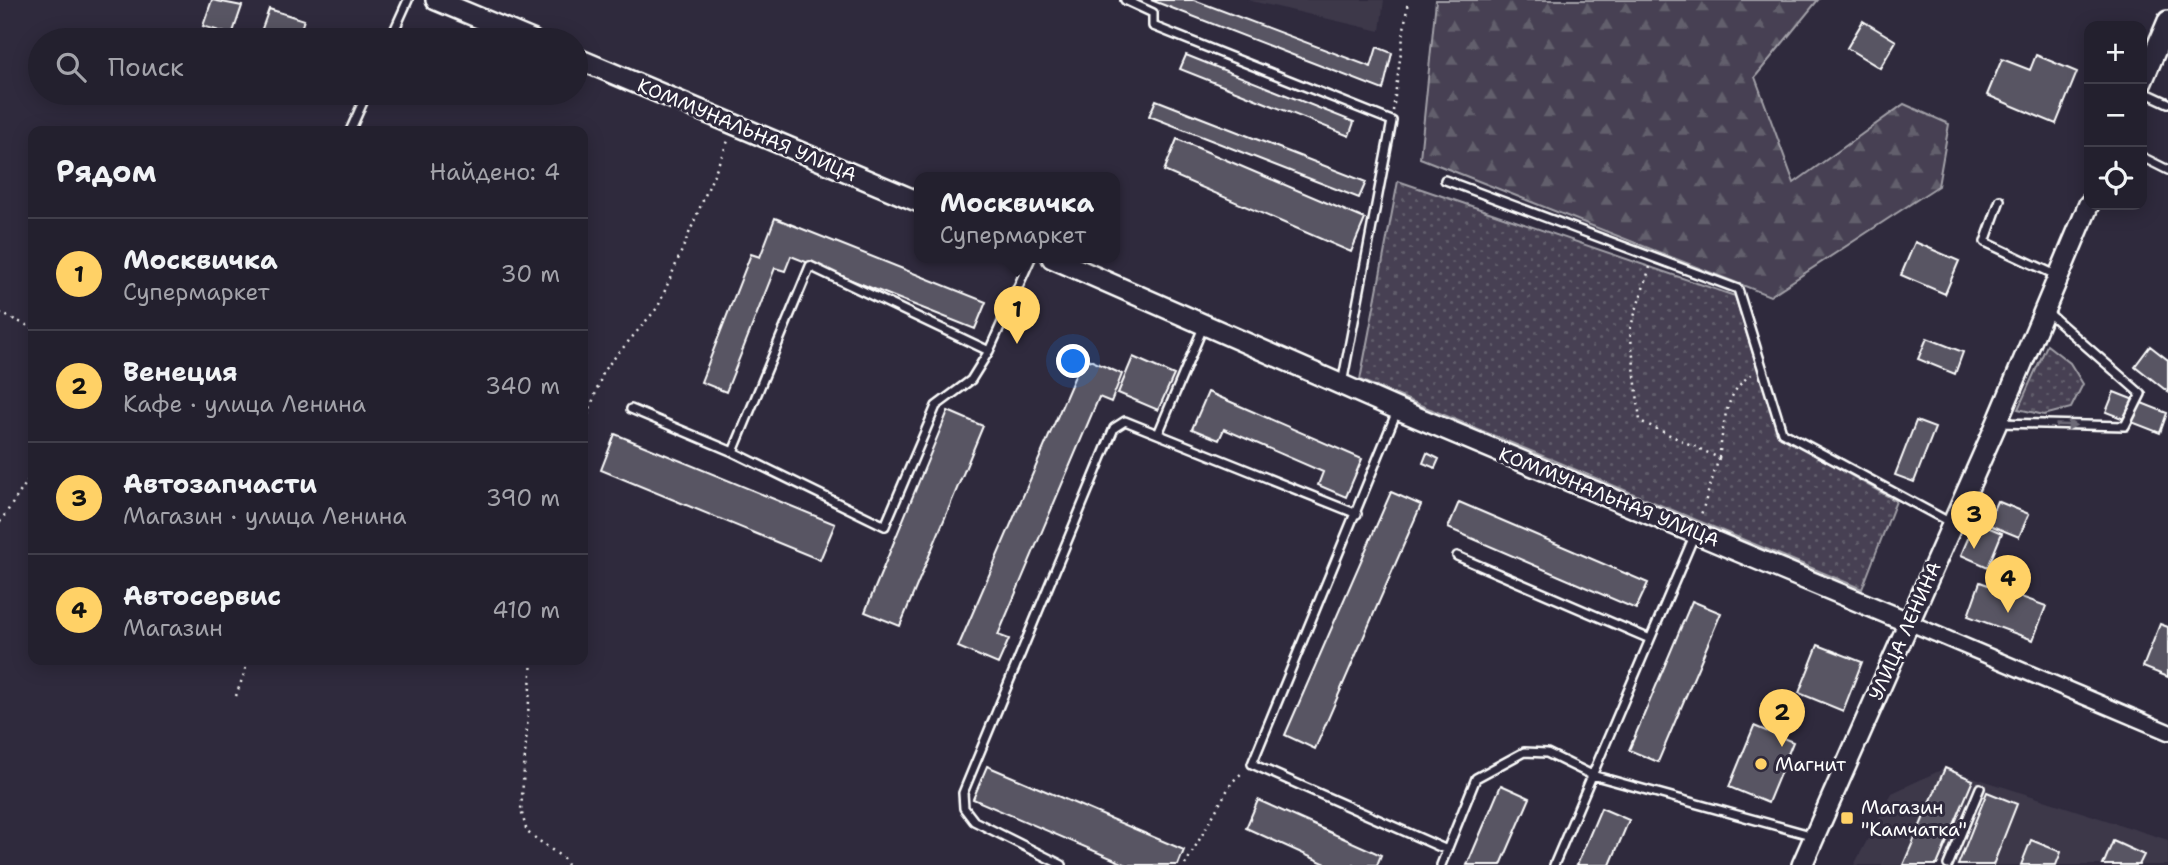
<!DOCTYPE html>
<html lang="ru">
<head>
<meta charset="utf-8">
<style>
	body { margin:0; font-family:"Shantell Sans",sans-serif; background:#2f2d3a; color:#f1f3f6 }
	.controls { position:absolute; right:21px; top:21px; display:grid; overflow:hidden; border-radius:14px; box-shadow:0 4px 18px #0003 }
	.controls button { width:63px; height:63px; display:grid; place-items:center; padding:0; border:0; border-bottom:2px solid #403e4a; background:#23202e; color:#f1f3f6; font:35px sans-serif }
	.you { position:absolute; left:1074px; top:362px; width:24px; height:24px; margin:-18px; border:5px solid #fff; border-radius:50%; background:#1a73e8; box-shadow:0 0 0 10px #1a73e833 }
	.badge { display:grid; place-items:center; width:46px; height:46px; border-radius:50%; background:#ffd166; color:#111; font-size:23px; font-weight:700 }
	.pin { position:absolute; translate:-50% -58px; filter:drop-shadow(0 2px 4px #0008) }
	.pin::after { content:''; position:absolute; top:37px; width:24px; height:21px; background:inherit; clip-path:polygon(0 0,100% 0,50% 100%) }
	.popup { position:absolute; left:914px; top:172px; width:206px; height:91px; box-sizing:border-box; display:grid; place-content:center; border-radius:14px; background:#23202e; filter:drop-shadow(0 2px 5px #0005); font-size:23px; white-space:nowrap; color:#a3a3aa }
	.popup b { font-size:26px; color:#f1f3f6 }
	.popup::after { content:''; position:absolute; left:50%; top:100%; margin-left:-14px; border:14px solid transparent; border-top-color:#23202e }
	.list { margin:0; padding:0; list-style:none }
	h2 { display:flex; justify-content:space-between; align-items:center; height:91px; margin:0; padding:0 28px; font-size:30px }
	h2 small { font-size:23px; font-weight:400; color:#a3a3aa }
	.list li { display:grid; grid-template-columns:46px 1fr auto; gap:21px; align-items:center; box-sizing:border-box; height:112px; padding:0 28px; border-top:2px solid #403e4a }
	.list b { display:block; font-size:26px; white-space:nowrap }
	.list p { margin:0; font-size:23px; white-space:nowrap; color:#a3a3aa }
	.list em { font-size:23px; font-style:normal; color:#a3a3aa }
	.icon { flex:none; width:38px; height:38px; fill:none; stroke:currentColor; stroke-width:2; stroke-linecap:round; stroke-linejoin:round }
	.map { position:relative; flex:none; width:2168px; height:865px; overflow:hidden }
	.search { position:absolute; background:#23202e; box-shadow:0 4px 18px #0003; left:28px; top:28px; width:560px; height:77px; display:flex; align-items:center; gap:18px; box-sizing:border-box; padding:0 24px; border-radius:38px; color:#a3a3aa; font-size:26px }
	.panel { position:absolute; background:#23202e; box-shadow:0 4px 18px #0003; left:28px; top:126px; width:560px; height:539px; border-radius:14px }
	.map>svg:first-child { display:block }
	.built { fill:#3c3749 }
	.grass { fill:url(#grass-dots); stroke:#a2a0a8; stroke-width:2 }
	.forest { fill:url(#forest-firs); stroke:#a2a0a8; stroke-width:2 }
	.building { fill:#595564; stroke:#fff; stroke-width:2 }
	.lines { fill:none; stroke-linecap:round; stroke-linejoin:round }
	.lane-casing { stroke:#fff; stroke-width:12 }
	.street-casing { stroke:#fff; stroke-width:19 }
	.secondary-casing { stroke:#fff; stroke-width:24 }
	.path { stroke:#fff; stroke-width:2.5; stroke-dasharray:2 5; stroke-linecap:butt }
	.lane { stroke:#2f2a3d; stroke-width:7 }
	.street { stroke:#2f2a3d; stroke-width:14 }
	.secondary { stroke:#2f2a3d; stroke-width:19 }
	.oneway { fill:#6d6a77 }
	.poi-dot { fill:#ffd166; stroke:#2f2a3d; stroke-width:2.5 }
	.labels { text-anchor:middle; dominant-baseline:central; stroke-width:6; stroke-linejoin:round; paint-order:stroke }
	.street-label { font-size:19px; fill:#fff; stroke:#2f2a3d }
	.poi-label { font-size:19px; fill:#fff; stroke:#2f2a3d; text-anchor:start }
</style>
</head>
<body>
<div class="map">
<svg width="2168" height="865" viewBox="0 0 2168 865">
	<defs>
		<pattern id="grass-dots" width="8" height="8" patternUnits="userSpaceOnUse" patternTransform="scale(1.75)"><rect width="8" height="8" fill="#464152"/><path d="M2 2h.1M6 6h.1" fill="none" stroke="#625e6c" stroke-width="1.8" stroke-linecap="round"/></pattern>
		<pattern id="forest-firs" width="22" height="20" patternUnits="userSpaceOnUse" patternTransform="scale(1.75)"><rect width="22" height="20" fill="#464152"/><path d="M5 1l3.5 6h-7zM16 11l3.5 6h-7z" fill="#625e6c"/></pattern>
	</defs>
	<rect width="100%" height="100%" fill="#2f2a3d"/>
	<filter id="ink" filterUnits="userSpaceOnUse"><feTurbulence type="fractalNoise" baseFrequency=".0143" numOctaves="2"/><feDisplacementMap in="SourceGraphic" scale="14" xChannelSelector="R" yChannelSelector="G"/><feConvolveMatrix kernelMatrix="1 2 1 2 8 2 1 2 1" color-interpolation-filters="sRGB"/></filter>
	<g filter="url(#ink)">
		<path class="built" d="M1247 0H1384L1380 31Z
			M1945 768 2168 840V865H1854L1892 793Z"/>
		<path class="grass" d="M1398 181 1735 296 1778 434 1896 501 1862 589 1360 380Z
			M2047 345 2070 363 2083 384 2071 408 2044 415 2018 409Z"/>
		<path class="forest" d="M1436 0H1818L1755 77 1794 183 1904 104 1949 124 1938 186 1770 296 1420 158Z"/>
		<path class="building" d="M212 0 242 6 232 35 203 26Z
			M1151 0H1194L1371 67 1377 47 1392 53 1383 90Z
			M269 9 304 20 297 40H258Z
			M1863 21 1896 41 1880 68 1847 48Z
			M1186 55 1354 122 1349 136 1180 69Z
			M2036 55 2077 72 2056 124 1987 95 2002 59 2030 70Z
			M1156 100 1366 182 1359 198 1149 116Z
			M1177 139 1365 219 1351 252 1164 171Z
			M775 218 986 302 975 329 791 256 785 271 775 268 726 392 701 382 751 254 760 257Z
			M1915 242 1959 261 1945 294 1901 275Z
			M1927 338 1963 352 1955 374 1918 359Z
			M2150 346 2168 360V392L2135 366Z
			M1083 357 1122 374 1111 402 1099 397 998 635 1009 639 998 664 958 647Z
			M1133 357 1174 375 1158 410 1118 393Z
			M1208 392 1362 459 1346 497 1318 485 1323 472 1224 429 1219 440 1192 429Z
			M2114 392 2167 413 2160 433 2106 412Z
			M948 411 983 426 900 626 865 612Z
			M1916 421 1935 428 1914 482 1895 475Z
			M615 434 835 524 820 560 601 470Z
			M1427 453 1439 459 1435 468 1423 463Z
			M1391 492 1421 505 1315 749 1285 735Z
			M1997 501 2029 514 2019 537 1987 524Z
			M1459 502 1648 583 1636 609 1448 528Z
			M1975 522 2002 533 1988 567 1961 555Z
			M1980 582 2046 606 2033 640 1968 616Z
			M1692 601 1721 613 1658 762 1629 750Z
			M2160 624 2168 627V677L2143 667Z
			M1818 645 1862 662 1843 711 1799 693Z
			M1754 726 1793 742 1768 803 1729 787Z
			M987 766 1184 850 1178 865H1127L973 799Z
			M1945 768 1973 780 1937 865H1903Z
			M1501 785 1530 798 1501 865H1467Z
			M1987 792 2017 804 1993 865H1958Z
			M1258 800 1381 855 1377 865H1328L1246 828Z
			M1601 808 1629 820 1610 865H1577Z
			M2031 840 2061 852 2056 865H2021Z
			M2113 841 2144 855 2139 865H2103Z"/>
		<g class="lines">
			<defs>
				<path id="lane" d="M1125 0 1153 13V26L1392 121 1342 384
					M390 40 408 0
					M2142 91 2168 103
					M350 131 367 93
					M2142 157 2168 170
					M1445 180 1738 289 1782 432 1951 523
					M2000 200 1985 242 2058 276
					M989 351 810 266 733 452 885 526 936 406 971 380 989 351 1031 258
					M631 409 733 452
					M1397 411 1252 764 1447 850
					M1998 423 2125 426 2141 394 2046 311
					M1158 434 1204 325
					M1964 507 1983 514
					M1457 556 1650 639
					M1062 865 974 821 964 808 963 793 1114 428 1125 421 1357 514
					M1441 865 1476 778 1524 752 1547 753 1592 775 1814 836
					M1554 865 1694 536
					M1948 865 1980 788"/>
				<path id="street" d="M1910 623 2168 732"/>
				<path id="secondary" d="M436 0 532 40
					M576 58 919 202
					M2142 82 2168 21
					M1052 258 1397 409 1910 623
					M1802 865 1997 423 2089 204"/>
			</defs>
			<use href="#lane" class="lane-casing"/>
			<use href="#street" class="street-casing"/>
			<use href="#secondary" class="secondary-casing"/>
			<path class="path" d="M1393 111 1408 0
				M1650 267 1630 329 1640 421 1719 458 1700 518
				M0 313 33 328
				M583 428 604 370 658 307 728 141
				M1719 458C1724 427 1723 393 1752 374
				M0 522 33 473
				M532 660 521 810 527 832 563 858 567 865
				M236 696 249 660
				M1185 865 1232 782 1244 771"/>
			<use href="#lane" class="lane"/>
			<use href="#street" class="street"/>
			<use href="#secondary" class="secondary"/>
		</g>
		<defs><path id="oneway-solid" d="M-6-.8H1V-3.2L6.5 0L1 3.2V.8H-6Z" transform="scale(1.75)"/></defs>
		<use class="oneway" href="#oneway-solid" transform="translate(2066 425) rotate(2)"/>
	</g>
	<g class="poi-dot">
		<circle cx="1761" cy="764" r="7"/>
		<rect x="1840" y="811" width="14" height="14" rx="3.5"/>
	</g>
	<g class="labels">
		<g class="street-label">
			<text transform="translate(747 130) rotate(23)">КОММУНАЛЬНАЯ УЛИЦА</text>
			<text transform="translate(1609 497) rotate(22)">КОММУНАЛЬНАЯ УЛИЦА</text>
			<text transform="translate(1905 631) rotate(-66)">УЛИЦА ЛЕНИНА</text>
		</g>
		<g class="poi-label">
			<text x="1775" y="764">Магнит</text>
			<text x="1861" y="807">Магазин<tspan x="1861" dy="22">"Камчатка"</tspan></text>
		</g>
	</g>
</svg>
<div class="controls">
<button>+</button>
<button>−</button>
<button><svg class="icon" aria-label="locate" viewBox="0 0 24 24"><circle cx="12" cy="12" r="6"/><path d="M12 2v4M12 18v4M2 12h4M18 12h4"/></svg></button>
</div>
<div class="you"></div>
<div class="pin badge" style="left:1017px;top:344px">1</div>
<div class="popup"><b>Москвичка</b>Супермаркет</div>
<div class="pin badge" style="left:1782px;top:747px">2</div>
<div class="pin badge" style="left:1974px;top:549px">3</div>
<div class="pin badge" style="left:2008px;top:613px">4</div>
<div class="search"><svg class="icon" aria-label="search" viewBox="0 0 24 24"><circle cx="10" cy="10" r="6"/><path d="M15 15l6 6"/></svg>Поиск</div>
<section class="panel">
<h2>Рядом<small>Найдено: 4</small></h2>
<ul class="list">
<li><span class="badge">1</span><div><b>Москвичка</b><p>Супермаркет</p></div><em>30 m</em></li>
<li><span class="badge">2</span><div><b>Венеция</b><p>Кафе · улица Ленина</p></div><em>340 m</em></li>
<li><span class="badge">3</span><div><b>Автозапчасти</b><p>Магазин · улица Ленина</p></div><em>390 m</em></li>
<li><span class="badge">4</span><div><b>Автосервис</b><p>Магазин</p></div><em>410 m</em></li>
</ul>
</section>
</div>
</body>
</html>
